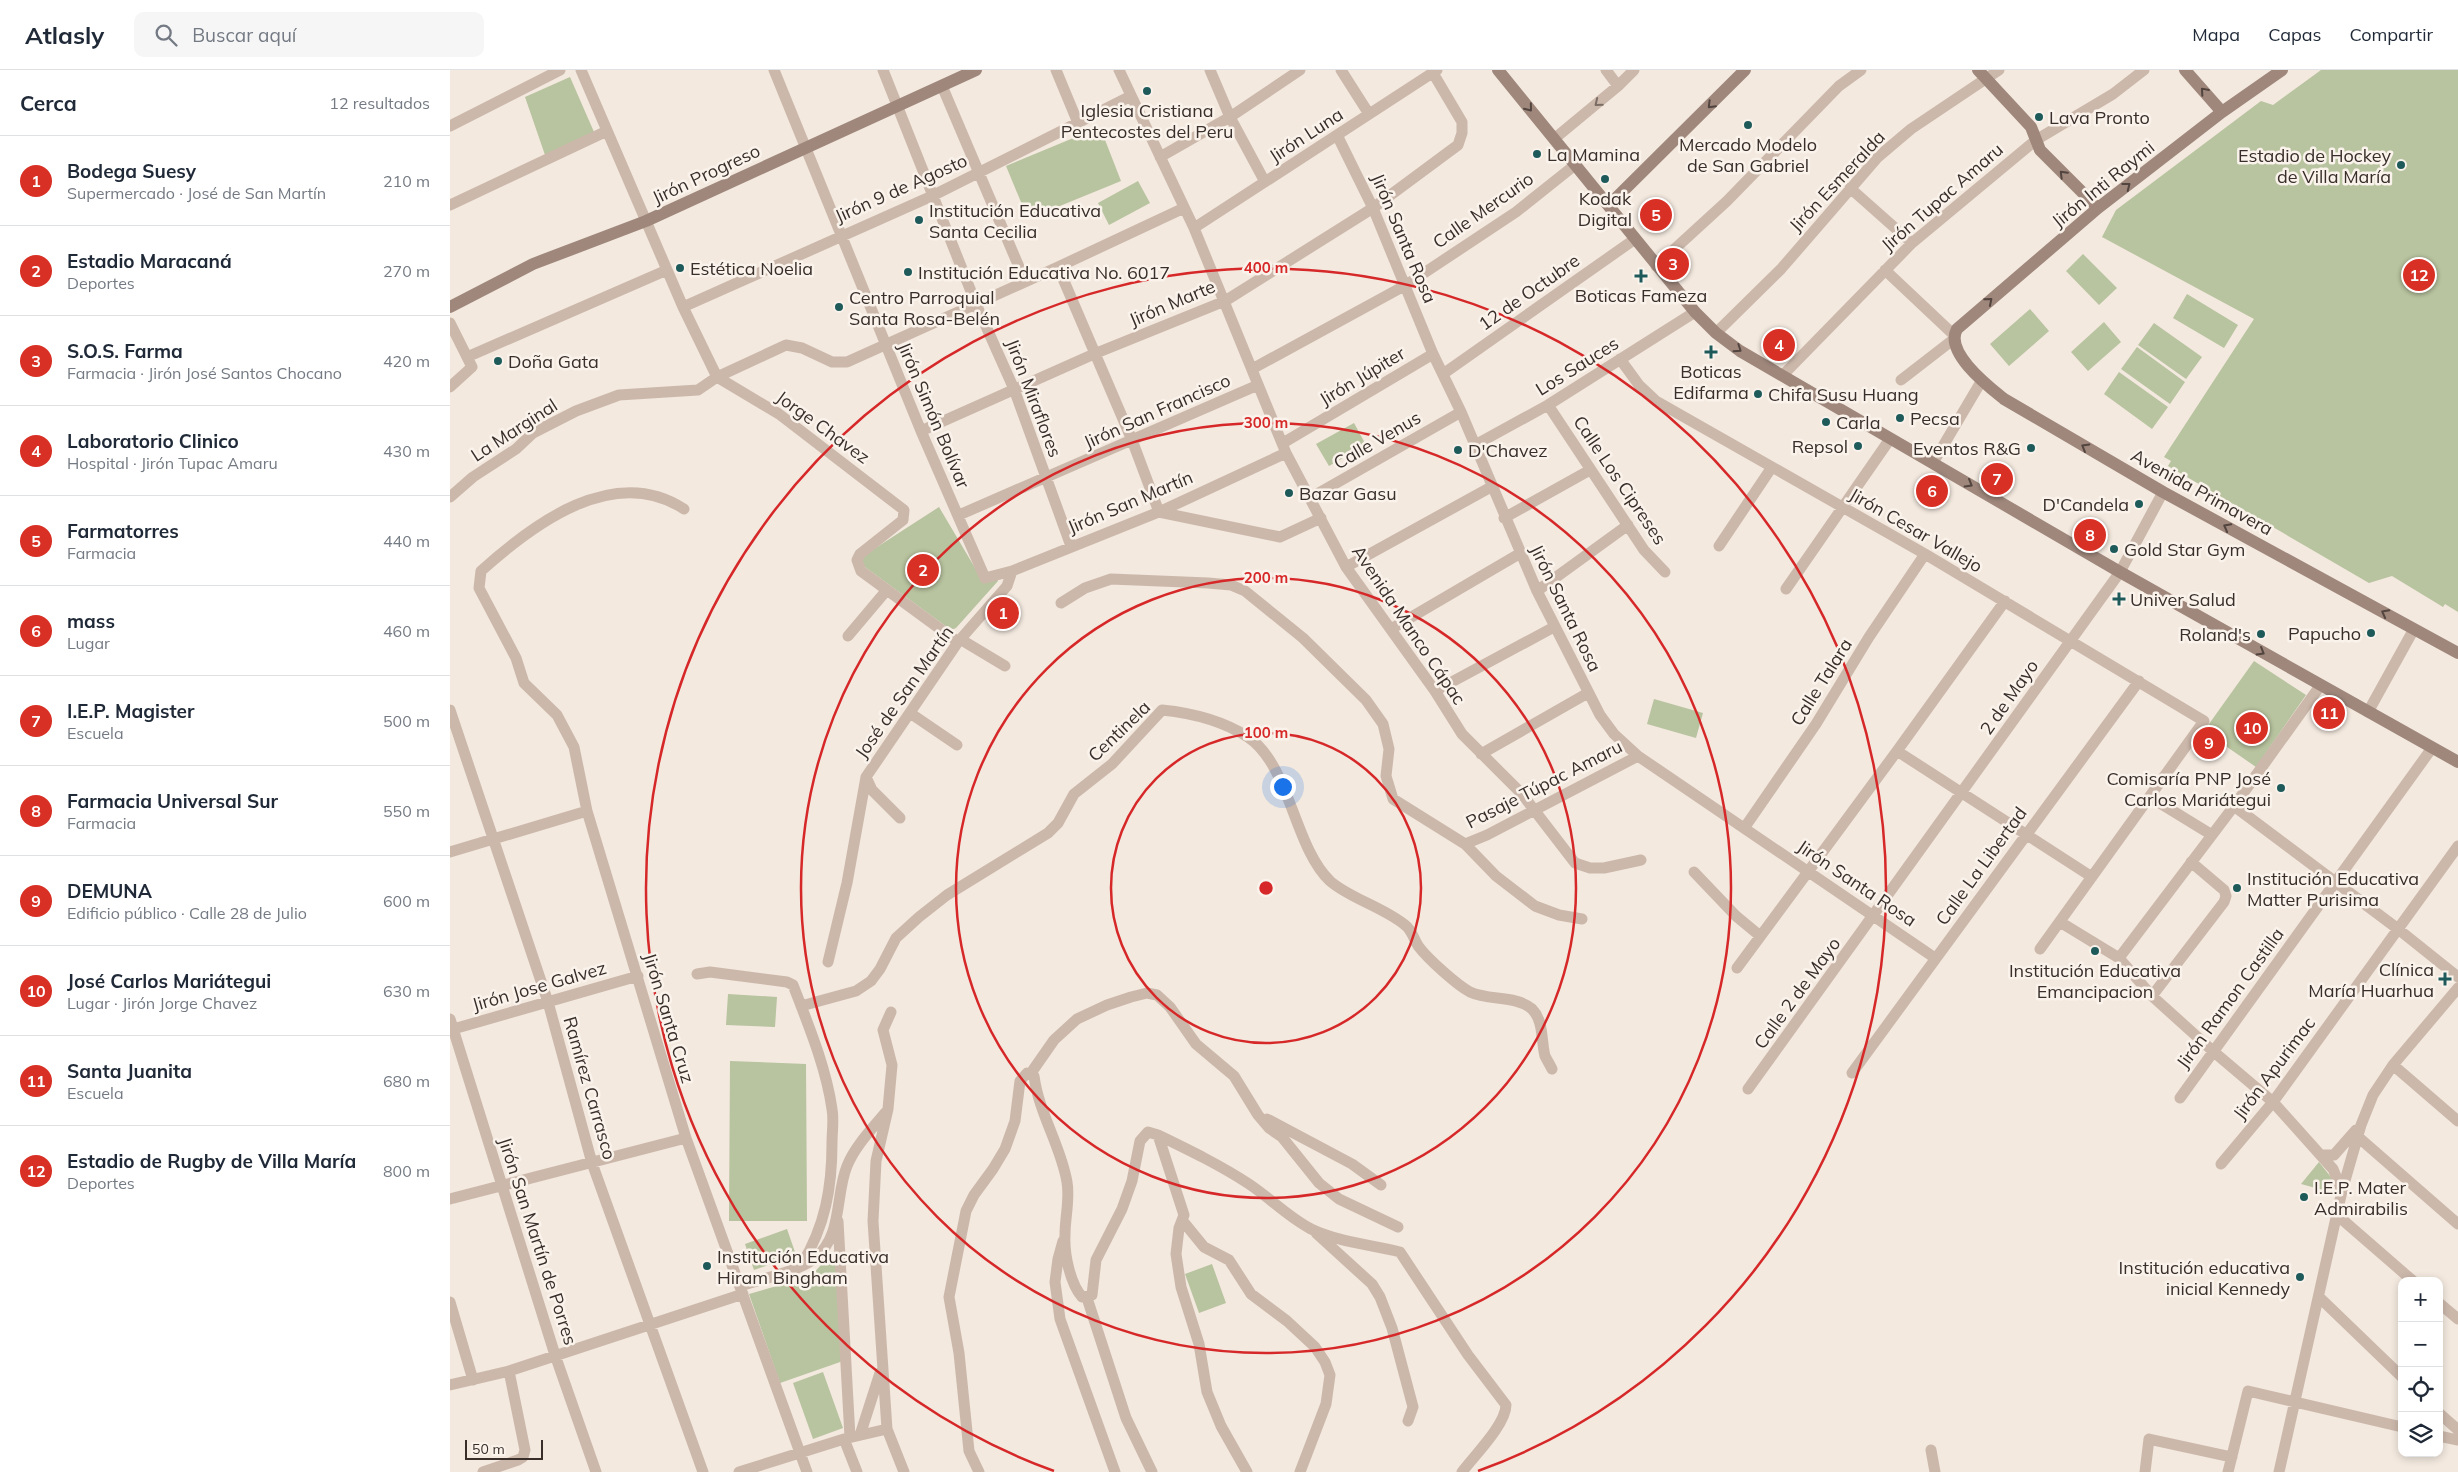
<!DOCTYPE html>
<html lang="es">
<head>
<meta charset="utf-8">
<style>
	body { margin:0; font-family:Mulish,sans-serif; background:#f6f6f7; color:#1f2937 }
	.controls { position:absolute; right:15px; bottom:15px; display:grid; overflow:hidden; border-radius:10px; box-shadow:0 2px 8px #0003 }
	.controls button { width:45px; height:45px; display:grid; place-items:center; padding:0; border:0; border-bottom:1px solid #e0e1e3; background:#fff; color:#1f2937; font:25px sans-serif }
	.scale { position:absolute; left:15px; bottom:12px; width:78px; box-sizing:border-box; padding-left:5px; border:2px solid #392e2a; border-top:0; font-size:14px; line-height:18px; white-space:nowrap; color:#392e2a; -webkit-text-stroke:4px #faf3ec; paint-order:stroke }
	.you { position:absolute; left:832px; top:716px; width:18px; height:18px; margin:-12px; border:4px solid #fff; border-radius:50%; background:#1a73e8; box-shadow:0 0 0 8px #1a73e833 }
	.badge { display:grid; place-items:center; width:32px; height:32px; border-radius:50%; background:#d93025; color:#fff; font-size:16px; font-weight:700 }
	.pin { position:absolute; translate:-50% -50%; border:2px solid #fff; box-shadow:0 1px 5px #0006 }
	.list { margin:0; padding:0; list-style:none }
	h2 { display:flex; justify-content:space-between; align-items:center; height:65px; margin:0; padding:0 20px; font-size:21px }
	h2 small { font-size:16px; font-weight:400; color:#747a83 }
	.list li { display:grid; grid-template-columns:32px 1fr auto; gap:15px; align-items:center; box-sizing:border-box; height:90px; padding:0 20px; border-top:1px solid #e0e1e3 }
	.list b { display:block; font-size:19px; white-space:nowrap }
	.list p { margin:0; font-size:16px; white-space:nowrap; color:#747a83 }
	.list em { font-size:16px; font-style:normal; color:#747a83 }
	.icon { flex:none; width:28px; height:28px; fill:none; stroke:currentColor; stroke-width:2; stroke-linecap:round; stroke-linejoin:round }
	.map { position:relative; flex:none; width:2008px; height:1402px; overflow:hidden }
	header { display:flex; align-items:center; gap:30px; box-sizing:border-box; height:70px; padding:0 25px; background:#fff; border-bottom:1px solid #e0e1e3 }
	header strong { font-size:24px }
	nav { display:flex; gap:28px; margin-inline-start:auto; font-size:18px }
	.search { width:350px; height:45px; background:#f6f6f7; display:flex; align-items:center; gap:12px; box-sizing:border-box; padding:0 18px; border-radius:10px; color:#747a83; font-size:19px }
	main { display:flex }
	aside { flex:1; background:#fff }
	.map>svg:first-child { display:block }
	.green { fill:#b8c39f }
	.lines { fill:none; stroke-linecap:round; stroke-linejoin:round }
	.street { stroke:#ccb8ab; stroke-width:11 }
	.secondary { stroke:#9f877c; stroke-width:12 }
	.oneway { stroke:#52443e }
	.oneway2 { stroke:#7b6c64 }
	.ring { fill:none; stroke:#d62828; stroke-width:2.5 }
	.poi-dot { fill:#1f5a5b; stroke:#faf3ec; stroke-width:2 }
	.labels { text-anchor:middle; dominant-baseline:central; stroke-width:5; stroke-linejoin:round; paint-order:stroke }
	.poi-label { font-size:18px; fill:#392e2a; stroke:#faf3ec; text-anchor:start }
	.street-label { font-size:18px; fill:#392e2a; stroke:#faf3ec }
	.centre { fill:#d62828; stroke:#faf3ec; stroke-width:2.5 }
	.ring-label { font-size:15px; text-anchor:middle; font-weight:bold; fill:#d62828; stroke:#faf3ec; stroke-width:5; stroke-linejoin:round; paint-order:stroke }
</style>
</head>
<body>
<header>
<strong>Atlasly</strong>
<div class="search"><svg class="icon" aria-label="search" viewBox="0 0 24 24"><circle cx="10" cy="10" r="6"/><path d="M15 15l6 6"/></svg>Buscar aquí</div>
<nav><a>Mapa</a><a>Capas</a><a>Compartir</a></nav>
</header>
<main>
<aside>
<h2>Cerca<small>12 resultados</small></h2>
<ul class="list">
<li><span class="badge">1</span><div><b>Bodega Suesy</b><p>Supermercado · José de San Martín</p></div><em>210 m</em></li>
<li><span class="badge">2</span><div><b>Estadio Maracaná</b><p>Deportes</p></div><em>270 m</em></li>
<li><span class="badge">3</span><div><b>S.O.S. Farma</b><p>Farmacia · Jirón José Santos Chocano</p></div><em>420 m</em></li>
<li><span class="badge">4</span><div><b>Laboratorio Clinico</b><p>Hospital · Jirón Tupac Amaru</p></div><em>430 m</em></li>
<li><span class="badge">5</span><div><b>Farmatorres</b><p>Farmacia</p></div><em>440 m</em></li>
<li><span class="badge">6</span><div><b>mass</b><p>Lugar</p></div><em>460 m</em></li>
<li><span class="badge">7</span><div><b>I.E.P. Magister</b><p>Escuela</p></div><em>500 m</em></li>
<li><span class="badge">8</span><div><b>Farmacia Universal Sur</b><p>Farmacia</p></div><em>550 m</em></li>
<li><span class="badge">9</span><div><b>DEMUNA</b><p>Edificio público · Calle 28 de Julio</p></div><em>600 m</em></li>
<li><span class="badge">10</span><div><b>José Carlos Mariátegui</b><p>Lugar · Jirón Jorge Chavez</p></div><em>630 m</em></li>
<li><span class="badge">11</span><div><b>Santa Juanita</b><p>Escuela</p></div><em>680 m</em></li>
<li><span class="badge">12</span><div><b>Estadio de Rugby de Villa María</b><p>Deportes</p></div><em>800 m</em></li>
</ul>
</aside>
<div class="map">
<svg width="2008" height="1402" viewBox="0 0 2008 1402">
	<rect width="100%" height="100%" fill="#f3e9df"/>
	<path class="green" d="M1871 0H2008V542L1995 534 1993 537 1942 506 1919 513 1718 396 1721 391 1714 387 1804 249 1652 167 1666 140 1811 31 1823 35Z
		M120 7 144 62 95 85 75 27Z
		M650 57 671 111 578 149 556 96Z
		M688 111 700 133 659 155 648 133Z
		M1633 184 1667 218 1649 235 1616 201Z
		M1737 224 1788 255 1774 278 1723 248Z
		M1580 239 1599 261 1559 296 1540 274Z
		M1654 252 1671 272 1638 301 1621 282Z
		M1704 253 1752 287 1736 309 1688 275Z
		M1687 277 1735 312 1720 334 1671 299Z
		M1669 302 1718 337 1702 359 1654 324Z
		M904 353 916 375 879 396 866 374Z
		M489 437 531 508H547L548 511 506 558 501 560 408 492 410 488Z
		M1804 591 1856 625 1806 697 1754 661Z
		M1204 629 1253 643 1246 668 1197 654Z
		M278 924 327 927 325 957 276 955Z
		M280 991 356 994 357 1151H279Z
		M1869 1092 1884 1111V1123L1851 1114Z
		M337 1159 346 1185 304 1200 295 1174Z
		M381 1184 386 1186 393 1291 330 1313 299 1224 361 1206Z
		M762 1194 776 1233 749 1243 735 1204Z
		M373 1302 393 1358 363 1369 343 1313Z"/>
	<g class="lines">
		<path class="street" d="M131 0 233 237 267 307
			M324 0 471 361 535 508 562 501 709 442 836 383
			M433 0 526 234 564 319 621 476
			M606 0 628 53
			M669 0 744 158 836 383 896 497 985 621 1012 664 1072 724 1125 793 1140 798H1154L1191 790
			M760 0 780 47 815 112
			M891 0 919 44
			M1156 0 1168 16
			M492 16 575 211
			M0 56 110 0
			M887 65 923 138 983 284 1011 342 1087 521 1150 645 1164 664 1188 686 1485 888
			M1104 69 1168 16 1184 0
			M710 87 780 47 850 0
			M1400 118 1462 173
			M0 135 157 61
			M744 158 987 0
			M1206 196 1277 131 1389 16 1411 0
			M608 197 682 370 709 442 830 467 871 448
			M1435 200 1504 265
			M233 237 482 126 681 26
			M0 253 22 297 0 317
			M1266 263 1331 199 1428 87 1461 59 1549 0
			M17 287 217 200
			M1170 289 1189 315 1206 331 1475 484 1754 651 1590 879
			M802 299 956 215 1066 142 1125 95
			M993 304 1185 169
			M1333 305 1462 173 1586 70 1663 24 1694 0
			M267 307 329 344 454 440 453 450 410 484 407 490 411 501 508 572
			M1451 310 1504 269
			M1098 335 1194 480 1215 502
			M471 361 644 284 775 231 923 138 1008 75 1012 63V52L983 3
			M833 373 983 284
			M1025 375 1098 335 1245 242
			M1483 393 1532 310
			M0 427 23 407 66 379 83 363 126 341 169 325 248 320 267 307 336 275 352 278 382 292H397L608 197 734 138
			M860 428 1011 342
			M234 439C164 393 83 454 31 501L29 518 66 588 74 613 107 645 124 677 137 741 236 1068 357 1402
			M509 445 808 315
			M1054 448 1140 400
			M1269 476 1322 397
			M896 497 1041 417
			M1336 519 1440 369
			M1087 521 1178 455
			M611 533 635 518 661 509 758 513 781 515 795 521 853 568 916 630 933 654 939 679 936 706 943 729 1015 774 1046 806 1085 836 1109 845 1132 849
			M941 559 1069 484
			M398 566 436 521
			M510 569 555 596
			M985 621 1104 557
			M0 640 98 932 142 1093 253 1402
			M1918 642 1964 559
			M460 643 507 675
			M1447 681 1642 807
			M1031 684 1138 623
			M416 707 422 720 450 748
			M1700 727 1762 765
			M1784 736 1948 859 2008 907
			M1295 757 1366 654 1419 567 1475 484
			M1015 774 1037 765 1188 686
			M0 782 137 741
			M1244 802 1286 846 1309 865
			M1610 852 1669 888 1702 926 1764 982 1823 1032 1883 1099 1892 1121
			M1669 888 1784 736 1870 616
			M378 892 397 813 416 707 508 572 557 516 562 501
			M1287 898 1447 681 1555 531
			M247 904 260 902 337 912 343 915C358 954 376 997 382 1039 384 1050 382 1062 382 1073 382 1118 375 1156 352 1194
			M1702 926 1774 832 1776 826 1774 820 1741 792
			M351 936 406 921 421 911 430 899 446 868 469 847 497 825 598 763 608 753 624 724 662 694 712 640C742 643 773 651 798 667 840 695 844 777 880 811 899 828 933 837 955 855 962 860 964 870 969 877 978 889 1007 915 1020 922 1039 931 1066 925 1082 939 1094 951 1091 971 1095 986 1097 990 1100 995 1102 999
			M441 942 433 960 442 995 438 1039 426 1091 423 1151 437 1359 454 1402
			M0 949 105 1285 146 1402
			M0 960 188 906
			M1943 995 2008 1051
			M581 1003 604 970 627 949 657 935 681 927 697 923 707 925 720 937 746 974 784 1006 808 1045 819 1058 832 1067 869 1113 889 1129 948 1157
			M1402 1003 1689 611
			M1298 1019 1670 502 1713 422
			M1730 1028 1982 678
			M817 1049 902 1094 931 1115
			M708 1065 734 1145 729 1158 726 1184 731 1217 749 1274 757 1322 771 1356 797 1402
			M1907 1066 2008 1154
			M1871 1085H1884L1906 1060
			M1771 1094 1823 1032 2008 776
			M0 1129 236 1068
			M1887 1145 1963 1211
			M732 1150 754 1177 779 1190 801 1224 837 1251 865 1277 875 1292 880 1305 876 1334 850 1402
			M388 1151 400 1367
			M866 1163 922 1214 930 1227 942 1258 963 1337 958 1351
			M613 1171 608 1189 605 1212 610 1249 665 1402
			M290 1216C311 1209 348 1202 365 1188 393 1166 385 1125 397 1096 405 1076 422 1059 435 1043
			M1869 1227 1952 1307
			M637 1228 676 1348 702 1402
			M0 1232 23 1310
			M1989 1233 2008 1249
			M0 1315 59 1301 293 1224
			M1989 1343 2008 1360
			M410 1365 430 1303
			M1989 1366 2008 1370
			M394 1369 407 1402
			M1481 1380 1485 1402
			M33 1402 68 1390 73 1387 75 1380 59 1301
			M289 1402 394 1369 437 1359
			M529 1402 519 1381 509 1283 499 1227 516 1141 524 1125 543 1099 555 1079 565 1051 570 1011 577 1003 584 1006C589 1044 611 1076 617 1112 620 1130 615 1147 615 1165 614 1184 620 1213 632 1227L642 1225 646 1190 672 1139 682 1111 690 1071 698 1062 708 1065C739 1080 770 1095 799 1114 820 1128 838 1147 861 1159 888 1172 922 1175 950 1182L1018 1285 1056 1335C1056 1354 1025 1385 1012 1402
			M1695 1402 1699 1369 1782 1387
			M1778 1402 1798 1321 1952 1357
			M1829 1402 1892 1121 1911 1055 1923 1025 1943 995 2008 918"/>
		<path class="secondary" d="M1048 0 1245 242 1266 263 1290 281 1670 502 2008 692
			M1528 0 1581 57 1590 80 1648 138
			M1735 0 1772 42
			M1832 0 1772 42 1648 138 1507 259C1494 282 1538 316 1554 329L1713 422 2008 583
			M1159 135 1295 0
			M0 237 83 194 196 151 526 0"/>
	</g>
	<defs><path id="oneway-chevron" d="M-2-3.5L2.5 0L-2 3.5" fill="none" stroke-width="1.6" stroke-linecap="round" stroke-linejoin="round" transform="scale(1.25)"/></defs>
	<g class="oneway">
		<use href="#oneway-chevron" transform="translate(1754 21) rotate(-131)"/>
		<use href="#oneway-chevron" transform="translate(1261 35) rotate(135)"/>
		<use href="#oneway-chevron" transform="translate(1079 38) rotate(51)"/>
		<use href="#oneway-chevron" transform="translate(1613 104) rotate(-135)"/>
		<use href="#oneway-chevron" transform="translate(1677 116) rotate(-38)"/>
		<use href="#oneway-chevron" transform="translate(1539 231) rotate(-40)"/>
		<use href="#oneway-chevron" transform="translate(1288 279) rotate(34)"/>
		<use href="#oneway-chevron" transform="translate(1635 377) rotate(-150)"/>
		<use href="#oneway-chevron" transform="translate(1519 414) rotate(30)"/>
		<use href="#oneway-chevron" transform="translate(1777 457) rotate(-152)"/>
		<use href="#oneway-chevron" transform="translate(1935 543) rotate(-152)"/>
		<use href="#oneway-chevron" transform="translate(1811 582) rotate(30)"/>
	</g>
	<use class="oneway2" href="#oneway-chevron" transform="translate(1148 33) rotate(141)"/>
	<g class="ring">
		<circle cx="816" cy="818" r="155"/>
		<circle cx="816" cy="818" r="310"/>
		<circle cx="816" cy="818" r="465"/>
		<path d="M604 1401A620 620 0 1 1 1028 1401"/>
	</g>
	<g class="poi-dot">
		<circle cx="697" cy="21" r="5"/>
		<circle cx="1589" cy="47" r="5"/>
		<circle cx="1298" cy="55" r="5"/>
		<circle cx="1087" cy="84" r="5"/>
		<circle cx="1951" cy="95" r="5"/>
		<circle cx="1155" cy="109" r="5"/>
		<circle cx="469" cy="150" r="5"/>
		<circle cx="230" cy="198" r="5"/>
		<circle cx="458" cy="202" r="5"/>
		<path d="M1188.5 198.5h5v5h5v5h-5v5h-5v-5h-5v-5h5z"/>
		<circle cx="389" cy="237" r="5"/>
		<path d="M1258.5 274.5h5v5h5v5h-5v5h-5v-5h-5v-5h5z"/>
		<circle cx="48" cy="291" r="5"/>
		<circle cx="1308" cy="324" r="5"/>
		<circle cx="1450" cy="348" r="5"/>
		<circle cx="1376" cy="352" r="5"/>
		<circle cx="1408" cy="376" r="5"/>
		<circle cx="1581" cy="378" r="5"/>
		<circle cx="1008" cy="380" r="5"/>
		<circle cx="839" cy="423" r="5"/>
		<circle cx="1689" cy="434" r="5"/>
		<circle cx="1664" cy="479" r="5"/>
		<path d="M1666.5 521.5h5v5h5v5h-5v5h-5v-5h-5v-5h5z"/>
		<circle cx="1921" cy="563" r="5"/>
		<circle cx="1811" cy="564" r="5"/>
		<circle cx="1831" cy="718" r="5"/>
		<circle cx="1787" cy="818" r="5"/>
		<circle cx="1645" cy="881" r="5"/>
		<path d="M1992.5 901.5h5v5h5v5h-5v5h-5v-5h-5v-5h5z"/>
		<circle cx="1854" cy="1127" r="5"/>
		<circle cx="257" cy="1196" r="5"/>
		<circle cx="1850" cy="1207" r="5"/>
	</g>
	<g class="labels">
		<g class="poi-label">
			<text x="697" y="40" text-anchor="middle">Iglesia Cristiana<tspan x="697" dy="21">Pentecostes del Peru</tspan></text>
			<text x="1599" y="47">Lava Pronto</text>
			<text x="1298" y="74" text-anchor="middle">Mercado Modelo<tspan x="1298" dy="21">de San Gabriel</tspan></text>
			<text x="1097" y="84">La Mamina</text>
			<text x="1941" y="85" text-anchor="end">Estadio de Hockey<tspan x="1941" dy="21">de Villa María</tspan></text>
			<text x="1155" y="128" text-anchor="middle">Kodak<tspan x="1155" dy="21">Digital</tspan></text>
			<text x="479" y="140">Institución Educativa<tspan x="479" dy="21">Santa Cecilia</tspan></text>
			<text x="240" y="198">Estética Noelia</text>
			<text x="468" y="202">Institución Educativa No. 6017</text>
			<text x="1191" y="225" text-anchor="middle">Boticas Fameza</text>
			<text x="399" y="227">Centro Parroquial<tspan x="399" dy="21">Santa Rosa-Belén</tspan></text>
			<text x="58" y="291">Doña Gata</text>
			<text x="1261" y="301" text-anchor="middle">Boticas<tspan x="1261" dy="21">Edifarma</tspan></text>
			<text x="1318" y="324">Chifa Susu Huang</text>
			<text x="1460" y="348">Pecsa</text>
			<text x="1386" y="352">Carla</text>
			<text x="1398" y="376" text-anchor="end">Repsol</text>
			<text x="1571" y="378" text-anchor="end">Eventos R&amp;G</text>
			<text x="1018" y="380">D'Chavez</text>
			<text x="849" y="423">Bazar Gasu</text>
			<text x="1679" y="434" text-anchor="end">D'Candela</text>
			<text x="1674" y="479">Gold Star Gym</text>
			<text x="1680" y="529">Univer Salud</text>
			<text x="1911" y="563" text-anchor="end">Papucho</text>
			<text x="1801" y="564" text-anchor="end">Roland's</text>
			<text x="1821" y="708" text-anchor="end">Comisaría PNP José<tspan x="1821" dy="21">Carlos Mariátegui</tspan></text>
			<text x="1797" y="808">Institución Educativa<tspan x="1797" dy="21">Matter Purisima</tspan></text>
			<text x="1984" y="899" text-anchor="end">Clínica<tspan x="1984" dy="21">María Huarhua</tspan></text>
			<text x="1645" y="900" text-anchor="middle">Institución Educativa<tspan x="1645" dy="21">Emancipacion</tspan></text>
			<text x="1864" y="1117">I.E.P. Mater<tspan x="1864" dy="21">Admirabilis</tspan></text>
			<text x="267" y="1186">Institución Educativa<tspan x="267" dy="21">Hiram Bingham</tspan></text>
			<text x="1840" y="1197" text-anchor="end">Institución educativa<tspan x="1840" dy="21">inicial Kennedy</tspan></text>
		</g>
		<g class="street-label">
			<text transform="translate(856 65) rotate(-33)">Jirón Luna</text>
			<text transform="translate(256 104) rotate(-25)">Jirón Progreso</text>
			<text transform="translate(1387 111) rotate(-47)">Jirón Esmeralda</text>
			<text transform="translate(1653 114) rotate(-39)">Jirón Inti Raymi</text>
			<text transform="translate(451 118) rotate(-24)">Jirón 9 de Agosto</text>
			<text transform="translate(1492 127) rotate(-41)">Jirón Tupac Amaru</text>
			<text transform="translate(1033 140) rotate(-35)">Calle Mercurio</text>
			<text transform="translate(954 168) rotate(67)">Jirón Santa Rosa</text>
			<text transform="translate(1079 222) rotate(-35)">12 de Octubre</text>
			<text transform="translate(722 233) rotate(-23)">Jirón Marte</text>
			<text transform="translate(1127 296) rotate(-32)">Los Sauces</text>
			<text transform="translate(912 306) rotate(-31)">Jirón Júpiter</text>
			<text transform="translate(584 328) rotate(69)">Jirón Miraflores</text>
			<text transform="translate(707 341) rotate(-24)">Jirón San Francisco</text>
			<text transform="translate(484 345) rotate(67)">Jirón Simón Bolívar</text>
			<text transform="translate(373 357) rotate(36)">Jorge Chavez</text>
			<text transform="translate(64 360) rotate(-33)">La Marginal</text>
			<text transform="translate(927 370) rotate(-30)">Calle Venus</text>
			<text transform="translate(1170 410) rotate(56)">Calle Los Cipreses</text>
			<text transform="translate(1752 422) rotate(29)">Avenida Primavera</text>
			<text transform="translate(680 432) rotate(-23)">Jirón San Martín</text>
			<text transform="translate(1466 460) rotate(30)">Jirón Cesar Vallejo</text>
			<text transform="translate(1116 538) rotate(64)">Jirón Santa Rosa</text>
			<text transform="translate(959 555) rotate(56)">Avenida Manco Cápac</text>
			<text transform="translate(1371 612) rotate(-58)">Calle Talara</text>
			<text transform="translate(454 622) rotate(-55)">José de San Martín</text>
			<text transform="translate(1559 627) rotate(-55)">2 de Mayo</text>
			<text transform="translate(669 661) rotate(-44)">Centinela</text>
			<text transform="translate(1094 714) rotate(-27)">Pasaje Túpac Amaru</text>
			<text transform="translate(1531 796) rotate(-54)">Calle La Libertad</text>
			<text transform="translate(1407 813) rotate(34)">Jirón Santa Rosa</text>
			<text transform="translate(89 916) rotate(-16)">Jirón Jose Galvez</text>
			<text transform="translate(1347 923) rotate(-54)">Calle 2 de Mayo</text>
			<text transform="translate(1780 928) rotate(-54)">Jirón Ramon Castilla</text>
			<text transform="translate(219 948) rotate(73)">Jirón Santa Cruz</text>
			<text transform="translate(1824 998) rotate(-53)">Jirón Apurimac</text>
			<text transform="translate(140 1018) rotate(74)">Ramírez Carrasco</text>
			<text transform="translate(88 1171) rotate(72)">Jirón San Martín de Porres</text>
		</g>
	</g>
	<circle cx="816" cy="818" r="8" class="centre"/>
	<g class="ring-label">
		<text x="816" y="203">400 m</text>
		<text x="816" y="358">300 m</text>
		<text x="816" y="513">200 m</text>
		<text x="816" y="668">100 m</text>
	</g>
</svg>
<div class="controls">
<button>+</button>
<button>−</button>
<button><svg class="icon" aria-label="locate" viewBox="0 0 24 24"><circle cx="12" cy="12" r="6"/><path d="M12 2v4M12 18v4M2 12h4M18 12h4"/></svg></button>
<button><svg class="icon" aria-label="layers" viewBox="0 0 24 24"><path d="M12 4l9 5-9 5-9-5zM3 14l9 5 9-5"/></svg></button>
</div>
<div class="scale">50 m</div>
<div class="you"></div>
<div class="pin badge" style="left:553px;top:543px">1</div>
<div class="pin badge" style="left:473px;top:500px">2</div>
<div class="pin badge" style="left:1223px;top:194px">3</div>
<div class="pin badge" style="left:1329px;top:275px">4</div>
<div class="pin badge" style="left:1206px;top:145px">5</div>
<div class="pin badge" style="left:1482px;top:421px">6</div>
<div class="pin badge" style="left:1547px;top:409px">7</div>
<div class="pin badge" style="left:1640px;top:465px">8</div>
<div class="pin badge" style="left:1759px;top:673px">9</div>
<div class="pin badge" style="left:1802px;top:658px">10</div>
<div class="pin badge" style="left:1879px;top:643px">11</div>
<div class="pin badge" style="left:1969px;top:205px">12</div>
</div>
</main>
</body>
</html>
